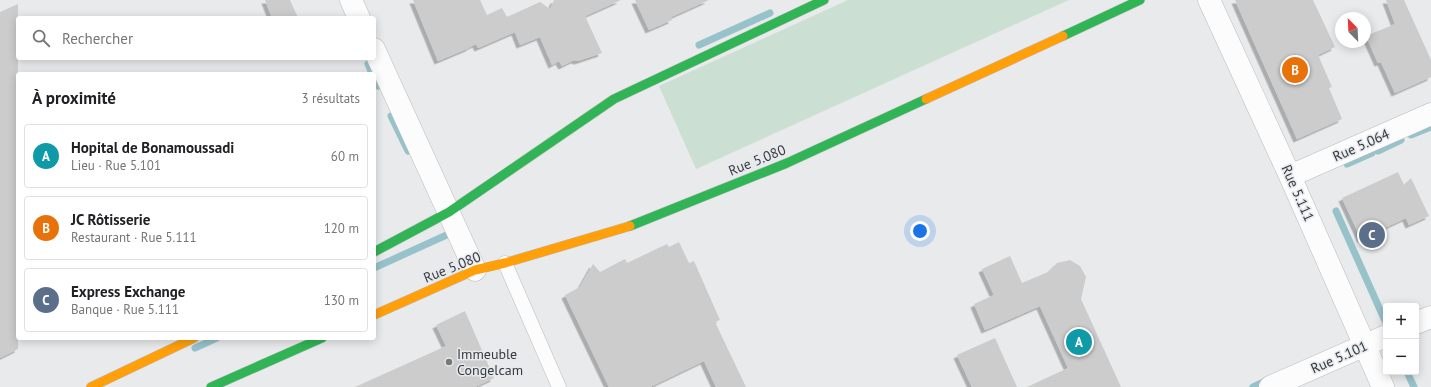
<!DOCTYPE html>
<html lang="fr">
<head>
<meta charset="utf-8">
<style>
	body { margin:0; font-family:"PT Sans",sans-serif; background:#f2f2f2; color:#202124 }
	.controls { position:absolute; right:12px; bottom:12px; display:grid; overflow:hidden; border-radius:4px; box-shadow:0 2px 10px #0003 }
	.controls button { width:36px; height:36px; display:grid; place-items:center; padding:0; border:0; border-bottom:1px solid #e0e0e0; background:#fff; color:#202124; font:20px sans-serif }
	.compass { position:absolute; left:1335px; top:12px; width:36px; height:36px; border-radius:50%; background:#fff; box-shadow:0 2px 10px #0003; rotate:336deg }
	.you { position:absolute; left:920px; top:231px; width:14px; height:14px; margin:-10px; border:3px solid #fff; border-radius:50%; background:#1a73e8; box-shadow:0 0 0 6px #1a73e833 }
	.badge { display:grid; place-items:center; width:26px; height:26px; border-radius:50%; background:#2563eb; color:#fff; font-size:13px; font-weight:700 }
	.pin { position:absolute; translate:-50% -50%; border:2px solid #fff; box-shadow:0 1px 4px #0006 }
	.list { margin:0; padding:0; list-style:none }
	h2 { display:flex; justify-content:space-between; align-items:center; height:52px; margin:0; padding:0 16px; font-size:17px }
	h2 small { font-size:13px; font-weight:400; color:#757577 }
	.list li { display:grid; grid-template-columns:26px 1fr auto; gap:12px; align-items:center; box-sizing:border-box; height:64px; margin:0 8px 8px; padding:0 8px; border:1px solid #e0e0e0; border-radius:4px }
	.list b { display:block; font-size:15px; white-space:nowrap }
	.list p { margin:0; font-size:13px; white-space:nowrap; color:#757577 }
	.list em { font-size:13px; font-style:normal; color:#757577 }
	.icon { flex:none; width:22px; height:22px; fill:none; stroke:currentColor; stroke-width:2; stroke-linecap:round; stroke-linejoin:round }
	.map { position:relative; flex:none; width:1431px; height:387px; overflow:hidden }
	.search { position:absolute; background:#fff; box-shadow:0 2px 10px #0003; left:16px; top:16px; width:360px; height:44px; display:flex; align-items:center; gap:10px; box-sizing:border-box; padding:0 14px; border-radius:4px; color:#757577; font-size:15px }
	.panel { position:absolute; background:#fff; box-shadow:0 2px 10px #0003; left:16px; top:72px; width:360px; height:268px; border-radius:4px }
	.map>svg:first-child { display:block }
	.green { fill:#cbe0d2 }
	.lines { fill:none; stroke-linecap:round; stroke-linejoin:round }
	.stream { stroke:#98c2ca; stroke-width:7 }
	.building { fill:#cccccd; filter:url(#shadow) }
	.lane-casing { stroke:#babcbd; stroke-width:15 }
	.street-casing { stroke:#babcbd; stroke-width:23 }
	.fast-casing { stroke:#babcbd; stroke-width:10 }
	.slow-casing { stroke:#babcbd; stroke-width:10 }
	.lane { stroke:#fcfcfc; stroke-width:14 }
	.street { stroke:#fcfcfc; stroke-width:22 }
	.fast { stroke:#30b455; stroke-width:9 }
	.slow { stroke:#ff9f0a; stroke-width:9 }
	.poi-dot { fill:#76787a; stroke:#e6eaee; stroke-width:1.5 }
	.labels { text-anchor:middle; dominant-baseline:central; stroke-width:3; stroke-linejoin:round; paint-order:stroke }
	.street-label { font-size:14px; fill:#393a3c; stroke:#e6eaee }
	.poi-label { font-size:14px; fill:#393a3c; stroke:#e6eaee; text-anchor:start }
</style>
</head>
<body>
<div class="map">
<svg width="1431" height="387" viewBox="0 0 1431 387">
	<defs>
		<filter id="shadow"><feDropShadow dx="-3.5" dy="3.5" stdDeviation="0" flood-color="#0004"/></filter>
	</defs>
	<rect width="100%" height="100%" fill="#e8eaec"/>
	<path class="green" d="M848 0H1069L696 169 659 86Z"/>
	<g class="lines">
		<path class="stream" d="M699 45 770 13
			M368 64 372 74
			M374 78 378 86
			M391 116 408 151
			M1411 135 1431 127
			M1378 151 1401 140
			M1347 164 1372 153
			M1336 211 1386 323
			M374 268 451 233
			M195 348 217 338
			M1407 372 1414 387
			M1253 387 1268 380"/>
	</g>
	<path class="building" d="M265 0H290L298 18H272Z
		M413 0H480L487 15 502 8 507 17 540 2 550 9 554 0H621L585 16 602 53 578 61 574 60 562 66 559 61 552 65 540 37 520 45 515 32 478 48 476 44 470 47 469 48 438 61Z
		M635 0H709L671 17 672 20 649 30Z
		M1235 0H1313L1335 47 1318 55 1332 87 1329 88 1342 119 1297 139Z
		M1386 0H1404L1431 60V77L1395 93 1381 62 1378 63 1366 36 1395 24Z
		M18 4V349L0 358V12Z
		M1398 172 1404 185 1411 178 1429 216 1409 225 1406 218 1361 239 1342 198Z
		M679 242 689 263 694 261 720 320 715 322 746 387H716L704 361 650 387H609L565 295 580 287 593 264 600 272 625 259 627 263 667 244 669 247Z
		M1010 256 1022 283 1048 272 1057 263 1070 260 1080 266 1086 277 1081 299 1121 387H1027L1068 368 1040 306 985 330 974 304 994 295 982 269Z
		M465 311 494 378 475 387H355L446 346 436 325Z
		M995 338 1017 387H972L957 355Z"/>
	<g class="lines">
		<defs>
			<path id="lane" d="M505 263 559 387"/>
			<path id="street" d="M351 0 359 18
				M1209 0 1290 176 1383 387
				M374 49 475 270
				M1290 176 1431 114
				M1416 323 1431 317
				M1270 387 1386 336"/>
			<path id="fast" d="M1063 36 1140 0
				M630 226 787 163 926 99
				M374 252 449 212 614 99 824 0
				M211 387 322 338"/>
			<path id="slow" d="M926 99 1063 36
				M374 315 475 270 505 263 630 226
				M91 387 194 338"/>
		</defs>
		<use href="#lane" class="lane-casing"/>
		<use href="#street" class="street-casing"/>
		<use href="#fast" class="fast-casing"/>
		<use href="#slow" class="slow-casing"/>
		<use href="#lane" class="lane"/>
		<use href="#street" class="street"/>
		<use href="#fast" class="fast"/>
		<use href="#slow" class="slow"/>
	</g>
	<circle class="poi-dot" cx="449" cy="362" r="4"/>
	<g class="labels">
		<g class="street-label">
			<text transform="translate(1361 145) rotate(-24)">Rue 5.064</text>
			<text transform="translate(757 160) rotate(-22)">Rue 5.080</text>
			<text transform="translate(1298 193) rotate(66)">Rue 5.111</text>
			<text transform="translate(452 267) rotate(-22)">Rue 5.080</text>
			<text transform="translate(1339 357) rotate(-24)">Rue 5.101</text>
		</g>
		<g class="poi-label">
			<text x="457" y="354">Immeuble<tspan x="457" dy="16">Congelcam</tspan></text>
		</g>
	</g>
</svg>
<div class="controls">
<button>+</button>
<button>−</button>
</div>
<svg class="compass" viewBox="-18 -18 36 36"><path d="M0-13l5 13h-10z" fill="#e53935"/><path d="M0 13l5-13h-10z" fill="#757577"/></svg>
<div class="you"></div>
<div class="pin badge" style="left:1079px;top:342px;background:#0f9aa8">A</div>
<div class="pin badge" style="left:1295px;top:70px;background:#e8710a">B</div>
<div class="pin badge" style="left:1372px;top:235px;background:#5c6f8a">C</div>
<div class="search"><svg class="icon" aria-label="search" viewBox="0 0 24 24"><circle cx="10" cy="10" r="6"/><path d="M15 15l6 6"/></svg>Rechercher</div>
<section class="panel">
<h2>À proximité<small>3 résultats</small></h2>
<ul class="list">
<li><span class="badge" style="background:#0f9aa8">A</span><div><b>Hopital de Bonamoussadi</b><p>Lieu · Rue 5.101</p></div><em>60 m</em></li>
<li><span class="badge" style="background:#e8710a">B</span><div><b>JC Rôtisserie</b><p>Restaurant · Rue 5.111</p></div><em>120 m</em></li>
<li><span class="badge" style="background:#5c6f8a">C</span><div><b>Express Exchange</b><p>Banque · Rue 5.111</p></div><em>130 m</em></li>
</ul>
</section>
</div>
</body>
</html>
